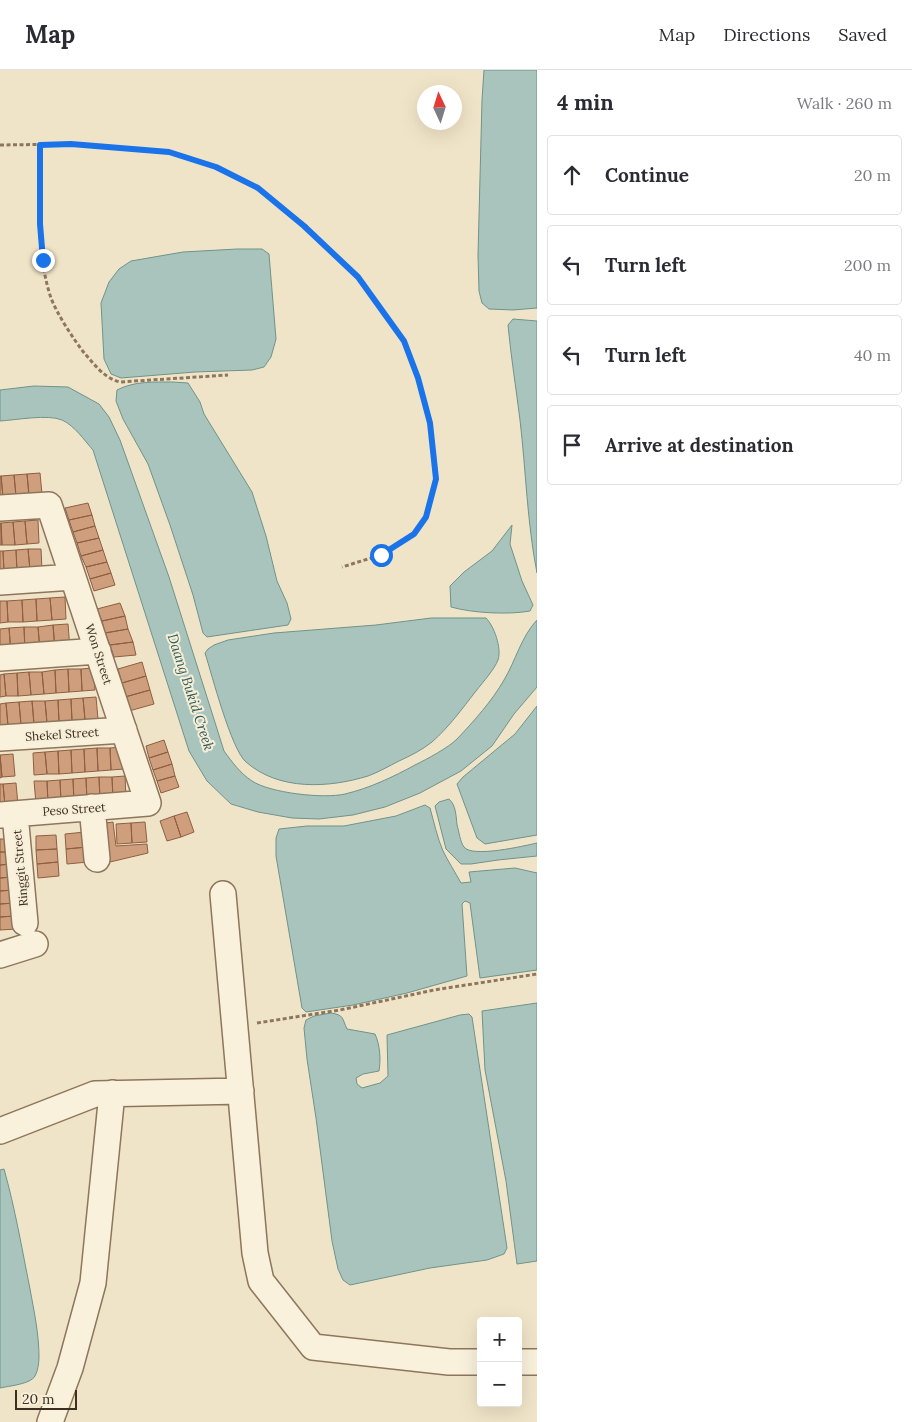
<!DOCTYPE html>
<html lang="en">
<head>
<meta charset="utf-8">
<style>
	body { margin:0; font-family:Lora,serif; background:#f2f2f3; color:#2b2b33 }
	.controls { position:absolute; right:15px; bottom:15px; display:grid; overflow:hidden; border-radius:5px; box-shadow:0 5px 20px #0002 }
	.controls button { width:45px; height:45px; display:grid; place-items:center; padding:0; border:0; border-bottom:1px solid #e1e1e2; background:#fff; color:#2b2b33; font:25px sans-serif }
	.compass { position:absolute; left:417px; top:15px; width:45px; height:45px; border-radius:50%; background:#fff; box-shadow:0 5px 20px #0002; rotate:356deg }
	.scale { position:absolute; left:15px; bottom:12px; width:62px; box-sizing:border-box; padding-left:5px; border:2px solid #3d2e20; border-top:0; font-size:14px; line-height:18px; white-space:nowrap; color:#3d2e20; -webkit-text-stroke:4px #f7eed8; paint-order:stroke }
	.stop { position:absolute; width:15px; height:15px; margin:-11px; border:4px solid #1a73e8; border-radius:50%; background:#fff }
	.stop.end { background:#1a73e8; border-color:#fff; box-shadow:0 1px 5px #0008 }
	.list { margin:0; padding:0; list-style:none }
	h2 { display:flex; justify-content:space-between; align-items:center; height:65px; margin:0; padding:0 20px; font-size:21px }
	h2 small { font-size:16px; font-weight:400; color:#7c7c81 }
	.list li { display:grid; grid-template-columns:32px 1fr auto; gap:15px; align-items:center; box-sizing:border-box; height:80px; margin:0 10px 10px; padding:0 10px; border:1px solid #e1e1e2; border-radius:5px }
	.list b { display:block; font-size:19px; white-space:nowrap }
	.list em { font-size:16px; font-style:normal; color:#7c7c81 }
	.icon { flex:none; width:28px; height:28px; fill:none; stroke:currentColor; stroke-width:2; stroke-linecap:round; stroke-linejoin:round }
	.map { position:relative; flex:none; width:537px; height:1352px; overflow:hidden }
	header { display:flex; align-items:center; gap:30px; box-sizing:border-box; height:70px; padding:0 25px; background:#fff; border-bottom:1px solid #e1e1e2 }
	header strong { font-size:24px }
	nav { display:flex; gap:28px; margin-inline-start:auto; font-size:18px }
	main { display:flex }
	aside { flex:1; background:#fff }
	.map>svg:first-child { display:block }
	.water { fill:#a9c4bc; stroke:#6f938a }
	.building { fill:#cf9f7d; stroke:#8d5f41 }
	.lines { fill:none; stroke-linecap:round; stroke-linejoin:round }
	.minor-casing { stroke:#8d765c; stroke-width:28 }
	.path { stroke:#8d765c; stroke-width:3; stroke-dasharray:4 2.5; stroke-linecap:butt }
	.minor { stroke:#faf1dc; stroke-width:25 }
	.route { stroke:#1a73e8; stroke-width:6 }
	.labels { text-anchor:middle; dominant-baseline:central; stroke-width:4; stroke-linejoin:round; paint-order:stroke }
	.street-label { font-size:12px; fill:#3d2e20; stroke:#f7eed8 }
	.water-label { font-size:14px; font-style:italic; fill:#2f5d5a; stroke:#f7eed8 }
</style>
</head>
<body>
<header>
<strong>Map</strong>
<nav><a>Map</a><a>Directions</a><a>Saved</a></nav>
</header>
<main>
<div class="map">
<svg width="537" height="1352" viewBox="0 0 537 1352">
	<rect width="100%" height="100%" fill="#f0e4c8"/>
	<path class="water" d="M484 0H537V238L513 240 489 239 482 233 479 221 478 185 482 30Z
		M237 179H262L269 184 276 269 271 287 264 297 252 300 195 302 121 308 111 304 104 289 101 233 109 212 119 199 131 191 183 182Z
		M513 249 537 251V503C527 452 526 401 520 350 516 318 511 287 508 255Z
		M173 312 188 313 200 332 204 344 252 422 266 466 277 511 287 533 291 549 288 555 207 567 203 563 193 525 170 455 148 394 123 349 116 331 117 320C134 311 154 312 173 312Z
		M34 316 68 317 99 334 109 347 120 370 169 507 224 681C232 692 240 703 252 711 270 723 324 729 345 724 370 718 393 707 415 695 427 689 448 678 457 669 474 651 492 631 504 610 516 590 521 567 537 550V617L514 644 492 676 461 701 420 723 385 737 353 745 319 749 292 748 258 742 231 734 207 711 189 681 93 380C84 370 75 356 62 350 48 344 16 350 0 351V320Z
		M512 455 510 474 522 511 533 535 530 541C508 545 472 543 451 537L450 516 464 502 492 481Z
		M431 548H486C494 556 502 578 498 590 494 600 483 612 476 621 462 639 449 657 432 672 422 680 410 686 399 691 389 696 379 702 368 706 329 718 279 721 246 692 231 679 212 605 205 583L208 579 214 575 228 570 274 563 376 555Z
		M537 636V765L485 774 477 768 457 714 463 707 515 664Z
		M449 729C456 735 456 746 457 755 459 761 460 772 464 777 472 788 524 776 537 773V786L498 790 471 794H461L446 779 435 736 439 732Z
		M425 735 430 738C434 752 437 767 443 781 448 791 455 802 461 813L471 812 469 802 515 798 537 803V900L480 908 470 833 465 831 462 834 467 906 407 923 353 935 306 942 302 938 276 786V768L279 759 307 756H344L396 746Z
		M537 933V1191L517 1194 506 1111 485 1000 482 941Z
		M331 943C344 945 342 948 347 959L375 964C380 975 381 989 379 1001L363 1004 356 1008 357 1014 362 1018 380 1013 388 1006 387 965 460 945 469 944 472 947 507 1178 504 1184 487 1190 430 1198 350 1215 343 1210 338 1199 332 1171 316 1048 307 989 304 958 306 950 314 946Z
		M4 1099C15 1138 22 1179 30 1219 34 1241 39 1264 39 1287 39 1292 38 1301 35 1306 31 1314 9 1316 0 1318V1100Z"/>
	<path class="building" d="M40 403 42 424 29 425 27 404Z
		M27 404 29 425 16 426 14 405Z
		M14 405 16 426 3 427 1 406Z
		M0 406H1L3 427H0Z
		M88 433 92 445 69 450 65 438Z
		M92 445 95 456 73 462 69 450Z
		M38 450 39 473 27 474 25 451Z
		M25 451 27 474 15 475 13 452Z
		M13 452 15 475H2L1 453Z
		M0 453H1L2 475H0Z
		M95 456 99 468 77 473 73 462Z
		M99 468 103 480 81 486 77 473Z
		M28 479 30 500 17 501 16 480Z
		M28 479H41L42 499 30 500Z
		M16 480 17 501 4 502 3 481Z
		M103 480 107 492 86 497 81 486Z
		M0 481H3L4 502H0Z
		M107 492 111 503 90 509 86 497Z
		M111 503 115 515 94 521 90 509Z
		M65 527 66 549 52 550 50 528Z
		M50 528 52 550 37 551 36 529Z
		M36 529 37 551 23 552 22 530Z
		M22 530 23 552H8L7 531Z
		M0 531H7L8 552 0 553Z
		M120 533 125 546 102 551 97 539Z
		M125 546 128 559 105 563 102 551Z
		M68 554 70 579 55 580 53 555Z
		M53 555 55 580 40 581 38 557Z
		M24 557 25 582 11 583 9 558Z
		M24 557H38L40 581 25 582Z
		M9 558 11 583 0 584V559Z
		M128 559 133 572 110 575 105 563Z
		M133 572 136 585 114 587 110 575Z
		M142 592 146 606 122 613 118 599Z
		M93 598 95 620 82 621 81 599Z
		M68 599H81L82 621 69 622Z
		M68 599 69 622 56 623 55 600Z
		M55 600 56 623 44 624 42 602Z
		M29 602 31 625 18 626 17 603Z
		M29 602H42L44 624 31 625Z
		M17 603 18 626H6L4 604Z
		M4 604 6 626 0 627V605Z
		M146 606 150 620 125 627 122 613Z
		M150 620 154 634 129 641 125 627Z
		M96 627 98 649 85 650 83 628Z
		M83 628 85 650 72 651 71 629Z
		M71 629 72 651 59 652 58 630Z
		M58 630 59 652 47 653 45 631Z
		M32 631 34 654 21 655 19 632Z
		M32 631H45L47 653 34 654Z
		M19 632 21 655 8 656 6 633Z
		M6 633 8 656H0V634Z
		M164 670 168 682 149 688 146 676Z
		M122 677 124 699 111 700 110 678Z
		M97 678H110L111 700 98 701Z
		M97 678 98 701 85 702 84 679Z
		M84 679 85 702 72 703 71 680Z
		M71 680 72 703 59 704 58 681Z
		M58 681 59 704H47L45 682Z
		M45 682 47 704 34 705 33 683Z
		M168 682 172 694 153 700 149 688Z
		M13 684 15 706 2 707 0 685Z
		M0 685 2 707 0 708Z
		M172 694 175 706 157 711 153 700Z
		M125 706 126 729H113L112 707Z
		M175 706 179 717 161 723 157 711Z
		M99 707 100 730 87 731 86 708Z
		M99 707H112L113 729 100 730Z
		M86 708 87 731 74 732 73 709Z
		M73 709 74 732H61L60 710Z
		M60 710 61 732 48 733 47 711Z
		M34 711H47L48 733 36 734Z
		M16 713 18 735 5 736 3 714Z
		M0 714H3L5 736 0 737Z
		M187 742 194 762 181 767 174 746Z
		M174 746 181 767 167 771 160 751Z
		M113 752 116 776 147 774 148 783 110 792 108 783 106 753Z
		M145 752 147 772 132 773 131 753Z
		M131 753 132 773 117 774 116 754Z
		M85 762 87 777 66 779 65 764Z
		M56 765 57 779 36 780V766Z
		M0 769H9L10 782H0Z
		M87 777 88 792 67 794 66 779Z
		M57 779 58 792 37 794 36 780Z
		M0 782H10L11 794 0 795Z
		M58 792 59 806 38 808 37 794Z
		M11 794 12 807 0 808V795Z
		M12 807 13 820 0 821V808Z
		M13 820 14 833 0 834V821Z
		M14 833 15 846 0 847V834Z
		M15 846 16 859 0 860V847Z"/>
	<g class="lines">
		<defs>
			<path id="minor" d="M0 438 49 435 148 733 0 745
				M0 512 73 507
				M0 588 98 581
				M0 668 124 660
				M92 737 97 789
				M15 744 25 853
				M223 824 255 1183 261 1211 313 1277 449 1292H481
				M0 885 35 874
				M0 1061 95 1024 241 1021
				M518 1292H537
				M50 1352 70 1298 93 1213 112 1023"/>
		</defs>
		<use href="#minor" class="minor-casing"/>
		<path class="path" d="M0 75 71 74 169 82 216 97 258 118 305 155 358 207 404 271 418 308 430 353 436 409 426 447 414 464 381 485 342 497
			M40 75C40 125 35 180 51 228 57 244 74 270 85 284 95 295 104 308 120 312L228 305
			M257 953 340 940 434 920 537 904"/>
		<use href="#minor" class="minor"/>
	</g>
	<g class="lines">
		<path class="route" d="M43 190 40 154V75L71 74 169 82 216 97 258 118 304 156 358 207 404 271 418 308 430 353 436 409 426 447 414 464 381 485"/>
	</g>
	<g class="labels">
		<g class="street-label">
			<text transform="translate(99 584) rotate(72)">Won Street</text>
			<text transform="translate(62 664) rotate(-4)">Shekel Street</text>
			<text transform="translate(74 739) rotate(-4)">Peso Street</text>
			<text transform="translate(20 798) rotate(-95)">Ringgit Street</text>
		</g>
		<g class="water-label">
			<text transform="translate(191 622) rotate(72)">Daang Bukid Creek</text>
		</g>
	</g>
</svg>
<div class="controls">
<button>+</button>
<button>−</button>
</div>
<svg class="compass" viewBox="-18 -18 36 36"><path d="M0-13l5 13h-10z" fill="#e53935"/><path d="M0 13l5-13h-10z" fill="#7c7c81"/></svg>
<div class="scale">20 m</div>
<div class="stop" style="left:381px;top:485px"></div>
<div class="stop end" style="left:43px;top:190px"></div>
</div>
<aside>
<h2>4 min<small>Walk · 260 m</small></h2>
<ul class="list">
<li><svg class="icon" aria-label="ahead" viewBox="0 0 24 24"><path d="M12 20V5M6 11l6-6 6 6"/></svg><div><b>Continue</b></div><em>20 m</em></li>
<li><svg class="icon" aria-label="left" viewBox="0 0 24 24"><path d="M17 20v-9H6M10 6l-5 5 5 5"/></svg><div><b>Turn left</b></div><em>200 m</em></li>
<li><svg class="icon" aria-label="left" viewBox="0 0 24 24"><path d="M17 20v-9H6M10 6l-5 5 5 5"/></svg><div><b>Turn left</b></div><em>40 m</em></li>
<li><svg class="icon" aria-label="arrive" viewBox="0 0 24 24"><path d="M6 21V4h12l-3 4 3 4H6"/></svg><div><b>Arrive at destination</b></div></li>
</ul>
</aside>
</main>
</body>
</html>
